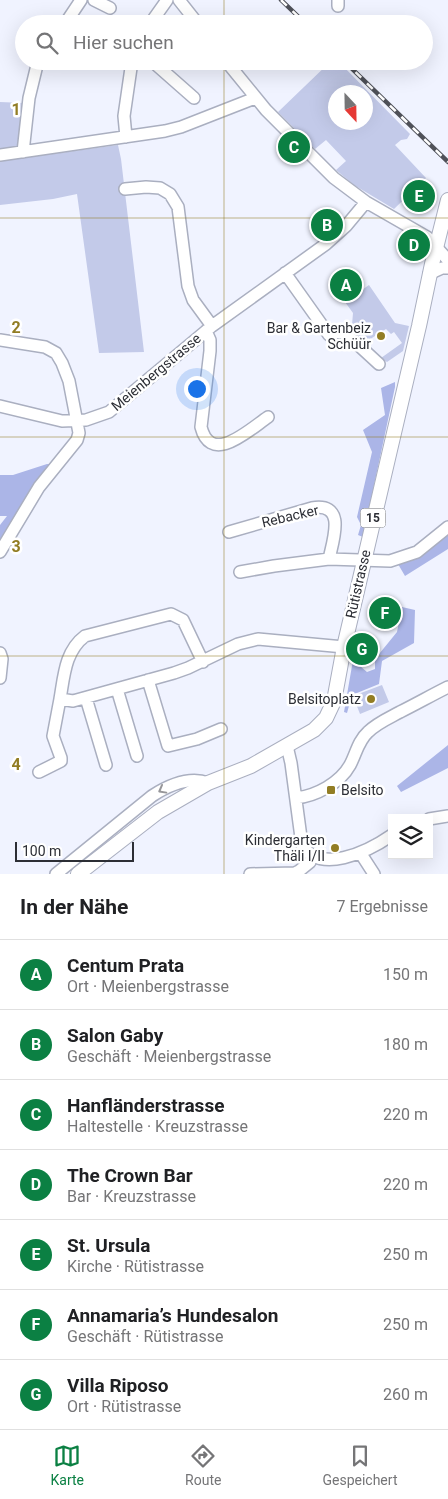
<!DOCTYPE html>
<html lang="de">
<head>
<meta charset="utf-8">
<style>
	body { margin:0; font-family:Roboto,sans-serif; background:#f2f2f2; color:#202124 }
	.controls { position:absolute; right:15px; bottom:15px; display:grid; overflow:hidden; border-radius:0px; box-shadow:0 5px 20px #0002 }
	.controls button { width:45px; height:45px; display:grid; place-items:center; padding:0; border:0; border-bottom:1px solid #e0e0e0; background:#fff; color:#202124; font:25px sans-serif }
	.compass { position:absolute; left:328px; top:85px; width:45px; height:45px; border-radius:50%; background:#fff; box-shadow:0 5px 20px #0002; rotate:158deg }
	.scale { position:absolute; left:15px; bottom:12px; width:119px; box-sizing:border-box; padding-left:5px; border:2px solid #2c2e35; border-top:0; font-size:14px; line-height:18px; white-space:nowrap; color:#2c2e35; -webkit-text-stroke:4px #fff; paint-order:stroke }
	.you { position:absolute; left:196px; top:388px; width:18px; height:18px; margin:-12px; border:4px solid #fff; border-radius:50%; background:#1a73e8; box-shadow:0 0 0 8px #1a73e833 }
	.badge { display:grid; place-items:center; width:32px; height:32px; border-radius:50%; background:#0b8043; color:#fff; font-size:16px; font-weight:700 }
	.pin { position:absolute; translate:-50% -50%; border:2px solid #fff; box-shadow:0 1px 5px #0006 }
	.list { margin:0; padding:0; list-style:none }
	h2 { display:flex; justify-content:space-between; align-items:center; height:65px; margin:0; padding:0 20px; font-size:21px }
	h2 small { font-size:16px; font-weight:400; color:#757577 }
	.list li { display:grid; grid-template-columns:32px 1fr auto; gap:15px; align-items:center; box-sizing:border-box; height:70px; padding:0 20px; border-top:1px solid #e0e0e0 }
	.list b { display:block; font-size:19px; white-space:nowrap }
	.list p { margin:0; font-size:16px; white-space:nowrap; color:#757577 }
	.list em { font-size:16px; font-style:normal; color:#757577 }
	.icon { flex:none; width:28px; height:28px; fill:none; stroke:currentColor; stroke-width:2; stroke-linecap:round; stroke-linejoin:round }
	.map { position:relative; flex:none; width:448px; height:874px; overflow:hidden }
	.search { position:absolute; background:#fff; box-shadow:0 5px 20px #0002; left:15px; right:15px; top:15px; height:55px; display:flex; align-items:center; gap:12px; box-sizing:border-box; padding:0 18px; border-radius:28px; color:#757577; font-size:19px }
	.sheet { height:555px; background:#fff }
	nav { display:flex; justify-content:space-around; align-items:center; box-sizing:border-box; height:70px; border-top:1px solid #e0e0e0; background:#fff; font-size:14px; color:#757577 }
	nav a { display:grid; justify-items:center; gap:2px }
	nav .on { color:#0b8043 }
	.map>svg:first-child { display:block }
	.green { fill:#c3cae9; fill-rule:evenodd }
	.forest { fill:#abb5e7 }
	.lines { fill:none; stroke-linecap:round; stroke-linejoin:round }
	.minor-casing { stroke:#aaafc0; stroke-width:14 }
	.major-casing { stroke:#aaafc0; stroke-width:16 }
	.minor { stroke:#fff; stroke-width:11 }
	.major { stroke:#fff; stroke-width:14 }
	.rail-casing { stroke:#4f5159; stroke-width:4.5 }
	.rail { stroke:#fff; stroke-width:2.5; stroke-dasharray:8; stroke-linecap:butt }
	.oneway { stroke:#96969a }
	.grid { fill:none; stroke:#927d24; stroke-width:1; stroke-opacity:0.55 }
	.poi-dot { fill:#927d24; stroke:#fff; stroke-width:2 }
	.labels { text-anchor:middle; dominant-baseline:central; stroke-width:5; stroke-linejoin:round; paint-order:stroke }
	.shield { fill:#fff; stroke:#6b6d72; stroke-width:1 }
	.shield-label { font-size:12px; font-weight:bold; fill:#2c2e35 }
	.poi-label { font-size:14px; fill:#2c2e35; stroke:#fff; text-anchor:end }
	.street-label { font-size:14px; fill:#2c2e35; stroke:#fff }
	.grid-label { font-size:16px; text-anchor:middle; font-weight:bold; fill:#927d24; stroke:#fff; stroke-width:5; stroke-linejoin:round; paint-order:stroke }
</style>
</head>
<body>
<div class="map">
<svg width="448" height="874" viewBox="0 0 448 874">
	<rect width="100%" height="100%" fill="#f0f3ff"/>
	<path class="green" d="M331 61H338L410 134 407 139 401 140 395 145 426 178 394 209 354 185 336 170 346 161 326 140 315 149 278 112ZM336 92H366V122H336Z
		M0 102 24 103 20 146 0 151Z
		M118 145 121 159 144 352 99 353 77 194 53 199 0 205V161Z
		M369 285 395 323 409 326 403 351 387 362 381 358 402 343 394 332 391 334 386 329 364 343 352 325 353 313 345 302Z
		M382 685 389 702 360 714 353 696Z"/>
	<path class="forest" d="M395 382V387L363 537 358 535 361 525 357 517 372 452 363 430 385 415 381 388Z
		M47 464 57 465 0 552V525L7 516H0V475H13Z
		M448 531V549L405 576 398 564 414 559Z
		M402 607 415 610 414 643 382 661 379 684 352 695 347 713 344 712 353 660 367 672 375 669V659L397 632Z
		M448 745V768L401 792 397 786Z"/>
	<g class="lines">
		<defs>
			<path id="minor" d="M94 0 110 8
				M179 0 198 24
				M338 6V0
				M65 24 81 0
				M150 24 167 0
				M152 61 194 98
				M226 61 266 110 334 178 366 202 427 237 448 260
				M126 137 124 116 132 61
				M23 152 29 98 37 65 39 61
				M0 155 165 131 181 127 255 98
				M125 189 146 187 160 188 170 194 178 207 188 286 193 300 212 326
				M285 273 329 335 340 331 354 341 379 364
				M429 274 442 268H448
				M206 331 210 340V351L201 427C211 466 249 430 268 417
				M0 340 45 347 56 353 62 363 69 381 79 433 77 440 39 487 0 552
				M0 406 62 421 86 420 109 412 212 326 326 244 346 226 366 202
				M229 532 312 508C347 502 333 540 329 559
				M240 572 274 566 329 559 390 561 417 552 448 527
				M0 653 2 659 0 678
				M203 662 183 620 171 614 85 636C65 651 64 676 60 699L73 701 174 673 188 668 238 644 258 639 344 647
				M148 680 168 746 197 739 221 729
				M117 689 137 756
				M86 698 106 765
				M287 746 291 763 302 845C320 874 366 853 392 835
				M39 772 61 761V758L53 736 60 699
				M296 798C316 796 340 783 350 765 356 754 358 741 368 732 377 723 389 718 400 712 416 704 432 695 448 687
				M429 819 448 816
				M363 857 374 874
				M56 874 152 796C169 785 189 776 208 783
				M250 874 295 873 299 871 310 862"/>
			<path id="major" d="M78 874 158 812 208 783 251 766 314 730 326 718 334 701 344 647 419 326 432 264 448 200"/>
		</defs>
		<use href="#minor" class="minor-casing"/>
		<use href="#major" class="major-casing"/>
		<use href="#minor" class="minor"/>
		<use href="#major" class="major"/>
		<defs>
			<path id="rail" d="M281 0 306 24
				M344 61 448 162"/>
		</defs>
		<use href="#rail" class="rail-casing"/>
		<use href="#rail" class="rail"/>
	</g>
	<defs><path id="oneway-chevron" d="M-2-3.5L2.5 0L-2 3.5" fill="none" stroke-width="1.6" stroke-linecap="round" stroke-linejoin="round" transform="scale(1.25)"/></defs>
	<use class="oneway" href="#oneway-chevron" transform="translate(162 790) rotate(151)"/>
	<path class="grid" d="M224 0V24M224 61V874M0 218H448M0 437H448M0 656H448"/>
	<g class="poi-dot">
		<circle cx="381" cy="336" r="5"/>
		<circle cx="371" cy="699" r="5"/>
		<rect x="326" y="785" width="10" height="10" rx="2.5"/>
		<circle cx="335" cy="848" r="5"/>
	</g>
	<g class="labels">
		<rect class="shield" x="360.5" y="508.5" width="25" height="19" rx="4"/>
		<g class="shield-label">
			<text x="373" y="518">15</text>
		</g>
		<g class="poi-label">
			<text x="371" y="328">Bar &amp; Gartenbeiz<tspan x="371" dy="16">Schüür</tspan></text>
			<text x="361" y="699">Belsitoplatz</text>
			<text x="341" y="790" text-anchor="start">Belsito</text>
			<text x="325" y="840">Kindergarten<tspan x="325" dy="16">Thäli I/II</tspan></text>
		</g>
		<g class="street-label">
			<text transform="translate(156 372) rotate(-40)">Meienbergstrasse</text>
			<text transform="translate(290 516) rotate(-13)">Rebacker</text>
			<text transform="translate(358 584) rotate(-77)">Rütistrasse</text>
		</g>
	</g>
	<g class="grid-label">
		<text x="16" y="115">1</text>
		<text x="16" y="333">2</text>
		<text x="16" y="552">3</text>
		<text x="16" y="770">4</text>
	</g>
</svg>
<div class="controls">
<button><svg class="icon" aria-label="layers" viewBox="0 0 24 24"><path d="M12 4l9 5-9 5-9-5zM3 14l9 5 9-5"/></svg></button>
</div>
<svg class="compass" viewBox="-18 -18 36 36"><path d="M0-13l5 13h-10z" fill="#e53935"/><path d="M0 13l5-13h-10z" fill="#757577"/></svg>
<div class="scale">100 m</div>
<div class="you"></div>
<div class="pin badge" style="left:346px;top:285px">A</div>
<div class="pin badge" style="left:327px;top:225px">B</div>
<div class="pin badge" style="left:294px;top:147px">C</div>
<div class="pin badge" style="left:414px;top:245px">D</div>
<div class="pin badge" style="left:419px;top:196px">E</div>
<div class="pin badge" style="left:385px;top:613px">F</div>
<div class="pin badge" style="left:362px;top:649px">G</div>
<div class="search"><svg class="icon" aria-label="search" viewBox="0 0 24 24"><circle cx="10" cy="10" r="6"/><path d="M15 15l6 6"/></svg>Hier suchen</div>
</div>
<section class="sheet">
<h2>In der Nähe<small>7 Ergebnisse</small></h2>
<ul class="list">
<li><span class="badge">A</span><div><b>Centum Prata</b><p>Ort · Meienbergstrasse</p></div><em>150 m</em></li>
<li><span class="badge">B</span><div><b>Salon Gaby</b><p>Geschäft · Meienbergstrasse</p></div><em>180 m</em></li>
<li><span class="badge">C</span><div><b>Hanfländerstrasse</b><p>Haltestelle · Kreuzstrasse</p></div><em>220 m</em></li>
<li><span class="badge">D</span><div><b>The Crown Bar</b><p>Bar · Kreuzstrasse</p></div><em>220 m</em></li>
<li><span class="badge">E</span><div><b>St. Ursula</b><p>Kirche · Rütistrasse</p></div><em>250 m</em></li>
<li><span class="badge">F</span><div><b>Annamaria’s Hundesalon</b><p>Geschäft · Rütistrasse</p></div><em>250 m</em></li>
<li><span class="badge">G</span><div><b>Villa Riposo</b><p>Ort · Rütistrasse</p></div><em>260 m</em></li>
</ul>
</section>
<nav>
<a class="on"><svg class="icon" aria-label="map" viewBox="0 0 24 24"><path d="M3 6l6-2 6 2 6-2v14l-6 2-6-2-6 2zM9 4v14M15 6v14"/></svg>Karte</a>
<a><svg class="icon" aria-label="directions" viewBox="0 0 24 24"><path d="M12 3l9 9-9 9-9-9zM9 14v-3h6M13 9l2 2-2 2"/></svg>Route</a>
<a><svg class="icon" aria-label="saved" viewBox="0 0 24 24"><path d="M7 4h10v16l-5-4-5 4z"/></svg>Gespeichert</a>
</nav>
</body>
</html>
